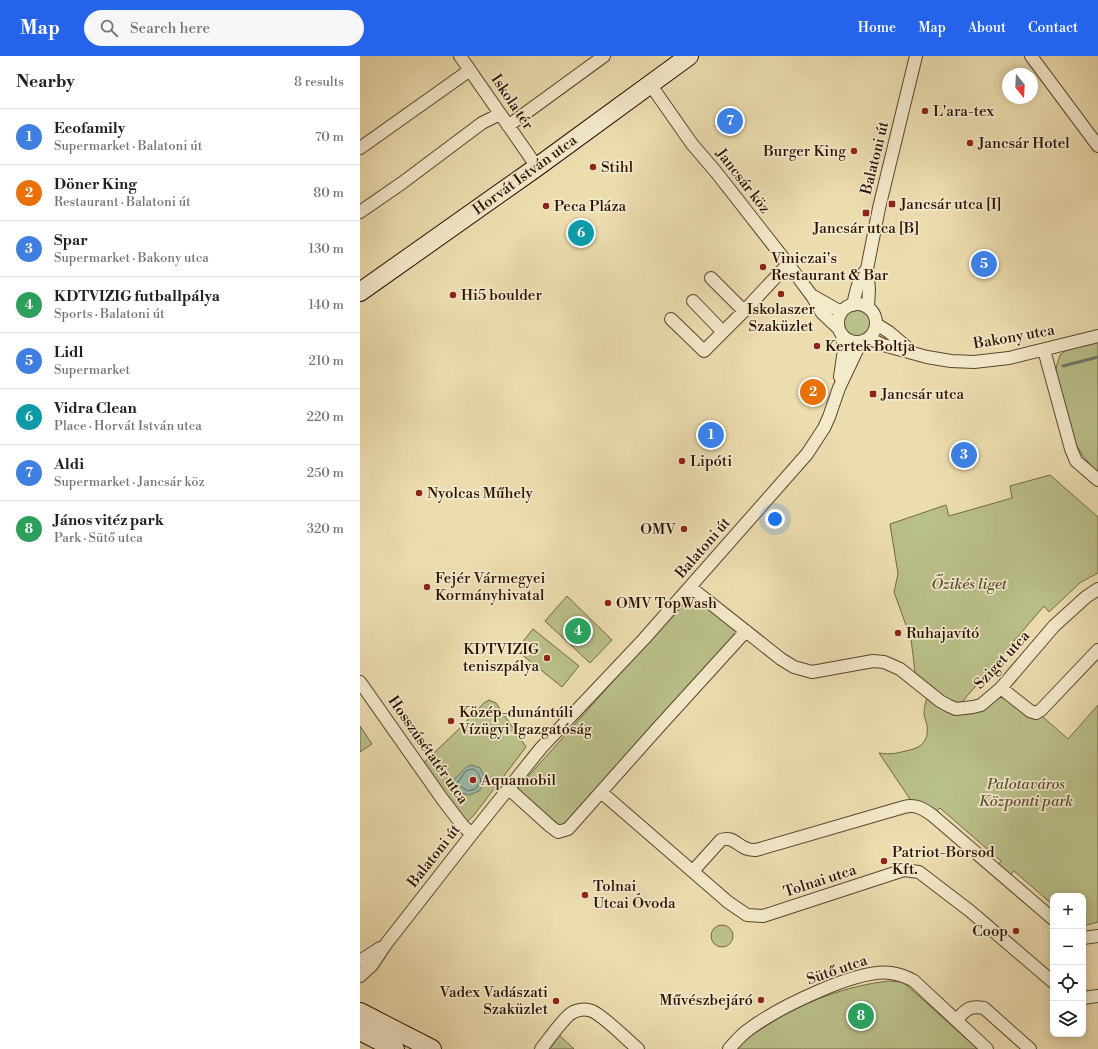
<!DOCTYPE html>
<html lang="en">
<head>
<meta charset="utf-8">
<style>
	body { margin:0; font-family:"Libre Bodoni",serif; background:#f6f6f6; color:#202124 }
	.controls { position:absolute; right:12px; bottom:12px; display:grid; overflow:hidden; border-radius:8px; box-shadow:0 2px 10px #0003 }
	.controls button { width:36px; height:36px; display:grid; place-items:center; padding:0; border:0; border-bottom:1px solid #e0e0e0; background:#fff; color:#202124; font:20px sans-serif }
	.compass { position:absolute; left:642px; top:12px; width:36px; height:36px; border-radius:50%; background:#fff; box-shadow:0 2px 10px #0003; rotate:162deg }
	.you { position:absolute; left:415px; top:463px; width:14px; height:14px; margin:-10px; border:3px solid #fff; border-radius:50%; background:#1a73e8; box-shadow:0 0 0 6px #1a73e833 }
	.badge { display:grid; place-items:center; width:26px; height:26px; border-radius:50%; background:#2563eb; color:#fff; font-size:13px; font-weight:700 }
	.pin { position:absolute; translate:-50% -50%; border:2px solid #fff; box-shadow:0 1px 4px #0006 }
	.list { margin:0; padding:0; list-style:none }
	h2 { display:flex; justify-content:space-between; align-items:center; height:52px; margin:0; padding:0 16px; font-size:17px }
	h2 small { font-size:13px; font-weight:400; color:#757577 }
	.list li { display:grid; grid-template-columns:26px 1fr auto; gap:12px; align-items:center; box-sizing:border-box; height:56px; padding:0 16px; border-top:1px solid #e0e0e0 }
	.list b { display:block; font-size:15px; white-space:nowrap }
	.list p { margin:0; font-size:13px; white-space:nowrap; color:#757577 }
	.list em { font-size:13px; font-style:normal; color:#757577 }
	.icon { flex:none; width:22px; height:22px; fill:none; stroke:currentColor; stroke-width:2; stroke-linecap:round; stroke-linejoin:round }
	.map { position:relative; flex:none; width:738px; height:993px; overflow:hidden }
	header { display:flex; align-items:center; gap:24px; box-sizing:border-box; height:56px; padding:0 20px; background:#2563eb; color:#fff }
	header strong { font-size:19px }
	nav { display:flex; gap:22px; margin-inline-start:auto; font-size:14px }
	.search { width:280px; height:36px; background:#f6f6f6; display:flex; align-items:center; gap:10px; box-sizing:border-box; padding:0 14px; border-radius:22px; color:#757577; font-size:15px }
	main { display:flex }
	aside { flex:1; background:#fff }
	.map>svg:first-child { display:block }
	.green { fill:#bac089; stroke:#726846 }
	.water { fill:#99bcab; stroke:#6d7868 }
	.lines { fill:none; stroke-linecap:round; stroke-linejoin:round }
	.shore { stroke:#626657; stroke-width:1 }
	.stream { stroke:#6d7868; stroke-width:3 }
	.minor-casing { stroke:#5a442e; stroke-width:14 }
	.secondary-casing { stroke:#2a1103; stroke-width:20 }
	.minor { stroke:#f3e9cb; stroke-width:12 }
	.secondary { stroke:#f3e9cb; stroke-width:18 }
	.poi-dot { fill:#8f2418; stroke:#f3e9cb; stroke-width:1.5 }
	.labels { text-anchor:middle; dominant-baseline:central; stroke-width:3.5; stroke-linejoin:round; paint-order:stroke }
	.street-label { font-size:15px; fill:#2a1103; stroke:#f3e9cb }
	.poi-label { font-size:15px; fill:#2a1103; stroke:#f3e9cb; text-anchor:start }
	.park-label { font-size:15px; font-style:italic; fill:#5c4e32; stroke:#f3e9cb }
</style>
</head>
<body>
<header>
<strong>Map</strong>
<div class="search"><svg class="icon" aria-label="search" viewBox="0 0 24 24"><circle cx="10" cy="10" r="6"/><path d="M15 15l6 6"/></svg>Search here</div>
<nav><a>Home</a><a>Map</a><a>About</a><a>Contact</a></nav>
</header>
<main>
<aside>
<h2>Nearby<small>8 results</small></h2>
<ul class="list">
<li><span class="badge" style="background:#3f7fe0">1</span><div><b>Ecofamily</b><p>Supermarket · Balatoni út</p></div><em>70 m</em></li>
<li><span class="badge" style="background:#e8710a">2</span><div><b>Döner King</b><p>Restaurant · Balatoni út</p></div><em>80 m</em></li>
<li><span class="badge" style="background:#3f7fe0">3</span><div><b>Spar</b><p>Supermarket · Bakony utca</p></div><em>130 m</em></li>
<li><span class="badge" style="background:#2e9e5b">4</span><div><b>KDTVIZIG futballpálya</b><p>Sports · Balatoni út</p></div><em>140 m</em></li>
<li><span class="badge" style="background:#3f7fe0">5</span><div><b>Lidl</b><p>Supermarket</p></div><em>210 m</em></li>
<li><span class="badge" style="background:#0f9aa8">6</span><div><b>Vidra Clean</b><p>Place · Horvát István utca</p></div><em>220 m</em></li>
<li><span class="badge" style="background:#3f7fe0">7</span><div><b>Aldi</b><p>Supermarket · Jancsár köz</p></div><em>250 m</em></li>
<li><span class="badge" style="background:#2e9e5b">8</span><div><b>János vitéz park</b><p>Park · Sütő utca</p></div><em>320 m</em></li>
</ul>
</aside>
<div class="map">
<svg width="738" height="993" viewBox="0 0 738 993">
	<rect width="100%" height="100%" fill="#ecddaf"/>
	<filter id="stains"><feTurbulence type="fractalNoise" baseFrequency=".005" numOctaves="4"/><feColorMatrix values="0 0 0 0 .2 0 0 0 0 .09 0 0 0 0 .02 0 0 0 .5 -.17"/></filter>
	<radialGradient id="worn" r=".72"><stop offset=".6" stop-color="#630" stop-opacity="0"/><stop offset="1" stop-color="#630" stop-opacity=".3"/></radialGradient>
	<path class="green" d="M484 267a14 14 0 1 1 28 0a14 14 0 1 1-28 0Z
		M738 286V416L733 412 723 400 714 385 699 330 696 312 700 299 707 294Z
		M690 419 738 461V517L721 526 689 556 684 550 596 653 556 624 551 583 534 536 538 518 530 468 586 449 589 460 652 442 650 430Z
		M332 537 380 576 202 771 156 734Z
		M207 540 252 584 230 607 185 565Z
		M173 573 219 610 202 631 156 594Z
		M641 632 683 661 708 683 738 649V866L723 870V840H693V849L654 815 646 823 636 811 641 805 580 752 572 759 554 749 519 697C532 699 537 697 550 694 563 691 569 683 567 669 566 665 564 661 564 657 564 651 566 645 568 639L604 658 614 657 621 649Z
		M129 644 136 647 166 691 114 759 103 770 60 710 98 674 124 647Z
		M0 670 12 688 0 696Z
		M351 880a11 11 0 1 1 22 0a11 11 0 1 1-22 0Z
		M529 925 543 926 618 993H377C385 983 395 977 406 970 443 946 485 930 529 925Z
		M199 979 214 993H187Z"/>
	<path class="water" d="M112 709 120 712 123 718 125 727 119 735 109 739C103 738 93 733 94 725 94 722 98 720 100 718 104 713 105 711 112 709Z"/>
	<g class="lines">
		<path class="shore" d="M113 713C119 715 120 721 121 726L115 733 108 735 100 730 98 726 106 715Z"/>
		<path class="stream" d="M703 310 738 301"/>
		<defs>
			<path id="minor" d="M100 0 177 111
				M671 0 738 90
				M290 28 332 88 356 116 428 208 452 240 462 257 479 273
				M148 70 244 0
				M0 92 110 14
				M0 156 42 127 122 67 140 58
				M351 222 384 255
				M453 240 481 256
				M333 245 363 276
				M478 267a19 19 0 1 1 38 0a19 19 0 1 1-38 0Z
				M493 249C496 236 498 223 507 213
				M508 251 509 233 507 213 519 152 556 0
				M311 263 344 295 384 255 428 208
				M516 268 529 276 550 294
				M509 282 523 289 567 301 591 305 614 306 649 302 738 280
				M684 294 711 393 716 405 738 424
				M480 321 484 294 482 279
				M330 531 421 603 434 611 452 616 513 605 524 606 540 613 580 645 589 650 596 653 613 651 621 649 641 632 694 570 726 541 738 533
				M0 626 83 744 103 770 112 778
				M641 632 670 655 676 657 681 654 738 594
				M149 733 190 770 198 776 208 773 296 674 386 575
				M241 736 368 846 387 859 403 860 544 814 559 816 610 855 693 926
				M333 815 361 784C372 780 376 788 385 792 389 794 392 794 396 794L544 751C555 748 562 752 572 759L693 863
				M723 882 738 880
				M0 905 20 892
				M0 920 12 909 26 888 112 778 181 692 284 583 447 398 464 372 469 361 479 332 497 294 503 285
				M723 942 738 940
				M596 964C606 954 609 949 624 952L670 993
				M181 993C189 983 200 967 209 959 215 954 224 952 232 955 244 960 267 984 278 993
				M369 993C375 986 381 979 388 974 416 953 497 912 531 917 539 918 547 921 554 925L627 993"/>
			<path id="secondary" d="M0 236 177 111 329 0
				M0 956 72 993
				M0 975 35 993"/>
		</defs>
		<use href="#minor" class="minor-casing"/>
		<use href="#secondary" class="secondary-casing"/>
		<use href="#minor" class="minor"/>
		<use href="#secondary" class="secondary"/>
	</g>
	<g class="poi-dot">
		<circle cx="565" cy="55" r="4"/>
		<circle cx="610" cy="87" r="4"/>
		<circle cx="494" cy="95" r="4"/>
		<circle cx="233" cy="111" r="4"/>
		<rect x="528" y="144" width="8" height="8" rx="2"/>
		<circle cx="186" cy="150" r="4"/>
		<rect x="502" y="153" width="8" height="8" rx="2"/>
		<circle cx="403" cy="211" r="4"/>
		<circle cx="421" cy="238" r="4"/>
		<circle cx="93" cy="239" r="4"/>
		<circle cx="457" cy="290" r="4"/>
		<rect x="509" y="334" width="8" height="8" rx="2"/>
		<circle cx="322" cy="405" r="4"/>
		<circle cx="59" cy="437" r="4"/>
		<circle cx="324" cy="473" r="4"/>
		<circle cx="67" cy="531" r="4"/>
		<circle cx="248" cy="547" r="4"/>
		<circle cx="538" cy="577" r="4"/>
		<circle cx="187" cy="602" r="4"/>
		<circle cx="91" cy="665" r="4"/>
		<circle cx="113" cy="724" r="4"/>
		<circle cx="524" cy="805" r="4"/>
		<circle cx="225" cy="839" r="4"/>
		<circle cx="656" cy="875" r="4"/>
		<circle cx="401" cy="944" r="4"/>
		<circle cx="196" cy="945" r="4"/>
	</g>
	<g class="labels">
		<g class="street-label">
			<text transform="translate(152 46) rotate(56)">Iskola tér</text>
			<text transform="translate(515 102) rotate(-76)">Balatoni út</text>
			<text transform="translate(165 119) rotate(-36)">Horvát István utca</text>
			<text transform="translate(383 125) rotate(52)">Jancsár köz</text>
			<text transform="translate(654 281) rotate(-10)">Bakony utca</text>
			<text transform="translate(343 492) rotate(-49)">Balatoni út</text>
			<text transform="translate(642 604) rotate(-47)">Sziget utca</text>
			<text transform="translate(68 694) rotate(55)">Hosszúsétatér utca</text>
			<text transform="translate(74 800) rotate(-52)">Balatoni út</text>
			<text transform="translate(460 825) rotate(-18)">Tolnai utca</text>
			<text transform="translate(477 914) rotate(-19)">Sütő utca</text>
		</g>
		<g class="poi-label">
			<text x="573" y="55">L'ara-tex</text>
			<text x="618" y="87">Jancsár Hotel</text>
			<text x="486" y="95" text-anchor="end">Burger King</text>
			<text x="241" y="111">Stihl</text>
			<text x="540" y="148">Jancsár utca [I]</text>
			<text x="194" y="150">Peca Pláza</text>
			<text x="506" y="172" text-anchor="middle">Jancsár utca [B]</text>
			<text x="411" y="202">Viniczai's<tspan x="411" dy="17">Restaurant &amp; Bar</tspan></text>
			<text x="101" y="239">Hi5 boulder</text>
			<text x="421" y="253" text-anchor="middle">Iskolaszer<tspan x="421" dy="17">Szaküzlet</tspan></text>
			<text x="465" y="290">Kertek Boltja</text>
			<text x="521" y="338">Jancsár utca</text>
			<text x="330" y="405">Lipóti</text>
			<text x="67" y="437">Nyolcas Műhely</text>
			<text x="316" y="473" text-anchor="end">OMV</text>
			<text x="75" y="522">Fejér Vármegyei<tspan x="75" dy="17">Kormányhivatal</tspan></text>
			<text x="256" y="547">OMV TopWash</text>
			<text x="546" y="577">Ruhajavító</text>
			<text x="179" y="593" text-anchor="end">KDTVIZIG<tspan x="179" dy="17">teniszpálya</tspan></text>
			<text x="99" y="656">Közép-dunántúli<tspan x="99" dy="17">Vízügyi Igazgatóság</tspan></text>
			<text x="121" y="724">Aquamobil</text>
			<text x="532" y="796">Patriot-Borsod<tspan x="532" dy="17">Kft.</tspan></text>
			<text x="233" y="830">Tolnai<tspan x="233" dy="17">Utcai Óvoda</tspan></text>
			<text x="648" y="875" text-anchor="end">Coop</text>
			<text x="188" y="936" text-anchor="end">Vadex Vadászati<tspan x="188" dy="17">Szaküzlet</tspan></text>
			<text x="393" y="944" text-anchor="end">Művészbejáró</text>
		</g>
		<g class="park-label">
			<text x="609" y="528">Őzikés liget</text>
			<text x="666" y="728">Palotaváros<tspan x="666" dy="17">Központi park</tspan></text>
		</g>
	</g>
	<rect width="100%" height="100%" filter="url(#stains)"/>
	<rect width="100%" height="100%" fill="url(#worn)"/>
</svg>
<div class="controls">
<button>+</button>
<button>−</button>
<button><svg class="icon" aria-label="locate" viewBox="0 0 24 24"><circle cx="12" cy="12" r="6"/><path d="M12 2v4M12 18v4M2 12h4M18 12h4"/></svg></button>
<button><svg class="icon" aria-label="layers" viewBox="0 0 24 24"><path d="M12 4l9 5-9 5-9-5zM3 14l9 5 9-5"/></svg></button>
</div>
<svg class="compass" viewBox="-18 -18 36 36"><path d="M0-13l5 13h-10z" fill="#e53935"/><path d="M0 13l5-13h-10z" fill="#757577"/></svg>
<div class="you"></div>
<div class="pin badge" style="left:351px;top:379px;background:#3f7fe0">1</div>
<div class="pin badge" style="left:453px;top:336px;background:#e8710a">2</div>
<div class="pin badge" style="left:604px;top:399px;background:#3f7fe0">3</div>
<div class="pin badge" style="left:218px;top:575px;background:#2e9e5b">4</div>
<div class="pin badge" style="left:624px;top:208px;background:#3f7fe0">5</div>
<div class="pin badge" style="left:221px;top:177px;background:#0f9aa8">6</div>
<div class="pin badge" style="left:370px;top:65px;background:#3f7fe0">7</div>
<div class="pin badge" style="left:501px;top:960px;background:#2e9e5b">8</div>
</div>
</main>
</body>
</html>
